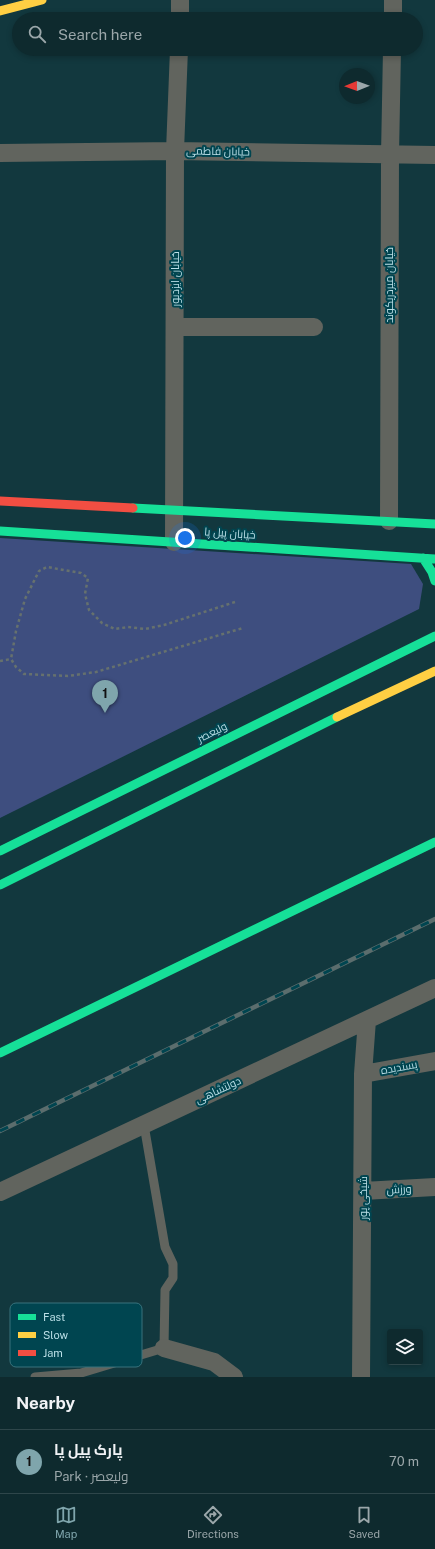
<!DOCTYPE html>
<html lang="en">
<head>
<meta charset="utf-8">
<style>
	body { margin:0; font-family:"Public Sans",Cairo,sans-serif; background:#173236; color:#f1f3f6 }
	.controls { position:absolute; right:12px; bottom:12px; display:grid; overflow:hidden; border-radius:4px; box-shadow:0 2px 6px #0003 }
	.controls button { width:36px; height:36px; display:grid; place-items:center; padding:0; border:0; border-bottom:1px solid #2e464a; background:#0e2a2e; color:#f1f3f6; font:20px sans-serif }
	.compass { position:absolute; left:339px; top:68px; width:36px; height:36px; border-radius:50%; background:#0e2a2e; box-shadow:0 2px 6px #0003; rotate:269deg }
	.you { position:absolute; left:185px; top:538px; width:14px; height:14px; margin:-10px; border:3px solid #fff; border-radius:50%; background:#1a73e8; box-shadow:0 0 0 6px #1a73e833 }
	.badge { display:grid; place-items:center; width:26px; height:26px; border-radius:50%; background:#7fa5ac; color:#111; font-size:13px; font-weight:700 }
	.pin { position:absolute; translate:-50% -33px; filter:drop-shadow(0 1px 2px #0008) }
	.pin::after { content:''; position:absolute; top:21px; width:14px; height:12px; background:inherit; clip-path:polygon(0 0,100% 0,50% 100%) }
	.list { margin:0; padding:0; list-style:none }
	h2 { display:flex; justify-content:space-between; align-items:center; height:52px; margin:0; padding:0 16px; font-size:17px }
	h2 small { font-size:13px; font-weight:400; color:#9ba7aa }
	.list li { display:grid; grid-template-columns:26px 1fr auto; gap:12px; align-items:center; box-sizing:border-box; height:64px; padding:0 16px; border-top:1px solid #2e464a }
	.list b { display:block; font-size:15px; white-space:nowrap }
	.list p { margin:0; font-size:13px; white-space:nowrap; color:#9ba7aa }
	.list em { font-size:13px; font-style:normal; color:#9ba7aa }
	.icon { flex:none; width:22px; height:22px; fill:none; stroke:currentColor; stroke-width:2; stroke-linecap:round; stroke-linejoin:round }
	.map { position:relative; flex:none; width:435px; height:1377px; overflow:hidden }
	.search { position:absolute; background:#0e2a2e; box-shadow:0 2px 6px #0003; left:12px; right:12px; top:12px; height:44px; display:flex; align-items:center; gap:10px; box-sizing:border-box; padding:0 14px; border-radius:22px; color:#9ba7aa; font-size:15px }
	.sheet { height:116px; background:#0e2a2e }
	nav { display:flex; justify-content:space-around; align-items:center; box-sizing:border-box; height:56px; border-top:1px solid #2e464a; background:#0e2a2e; font-size:11px; color:#9ba7aa }
	nav a { display:grid; justify-items:center; gap:2px }
	nav .on { color:#7fa5ac }
	.map>svg:first-child { display:block }
	.green { fill:#3e4e7f }
	.lines { fill:none; stroke-linecap:round; stroke-linejoin:round }
	.path { stroke:#66716e; stroke-width:2.5; stroke-dasharray:3 3; stroke-linecap:butt }
	.lane { stroke:#61645e; stroke-width:9 }
	.street { stroke:#61645e; stroke-width:18 }
	.fast { stroke:#16e098; stroke-width:9 }
	.slow { stroke:#ffcf43; stroke-width:9 }
	.jam { stroke:#f24e42; stroke-width:9 }
	.rail-casing { stroke:#5b6d6d; stroke-width:4.5 }
	.rail { stroke:#004550; stroke-width:3; stroke-dasharray:9; stroke-linecap:butt }
	.labels { text-anchor:middle; dominant-baseline:central; stroke-width:4; stroke-linejoin:round; paint-order:stroke }
	.street-label { font-size:11px; fill:#badfe7; stroke:#004550 }
	.key { fill:#004550; stroke:#38737d; stroke-width:1 }
	.key-label { font-size:11px; fill:#badfe7 }
</style>
</head>
<body>
<div class="map">
<svg width="435" height="1377" viewBox="0 0 435 1377">
	<rect width="100%" height="100%" fill="#12383e"/>
	<path class="green" d="M0 538 411 564 423 584 419 609 0 818Z"/>
	<g class="lines">
		<path class="path" d="M235 602 164 625 145 629 128 627 115 629 102 623 89 610 85 594 88 578 81 573 47 567 39 571 25 599 16 631 11 659 16 667 24 674 68 676 96 672 243 628
			M0 661 11 659"/>
		<path class="lane" d="M35 1377 81 1373 164 1348 165 1290 173 1278V1264L165 1247 144 1125"/>
		<path class="street" d="M180 19V0
			M393 19V0
			M0 153 175 151 435 155
			M175 327H314
			M389 521 390 155 392 49
			M174 542 175 151 179 49
			M363 1074 435 1061
			M363 1191 435 1187
			M0 1192 435 988
			M164 1348 214 1362 234 1377
			M361 1377 363 1074 367 1020"/>
		<path class="fast" d="M133 508 435 524
			M0 531 435 559
			M423 558 432 572 435 581
			M0 851 435 636
			M0 885 337 717
			M0 1053 435 842"/>
		<path class="slow" d="M0 11 42 0
			M337 717 435 671"/>
		<path class="jam" d="M0 501 133 508"/>
		<defs>
			<path id="rail" d="M0 1131 435 919"/>
		</defs>
		<use href="#rail" class="rail-casing"/>
		<use href="#rail" class="rail"/>
	</g>
	<g class="labels">
		<g class="street-label">
			<text transform="translate(218 151) rotate(1)">خیابان فاطمی</text>
			<text transform="translate(175 279) rotate(-90)">خیابان ایزدپور</text>
			<text transform="translate(389 285) rotate(-90)">خیابان میردریکوند</text>
			<text transform="translate(230 533) rotate(4)">خیابان پیل پا</text>
			<text transform="translate(212 732) rotate(-26)">ولیعصر</text>
			<text transform="translate(399 1067) rotate(-10)">پسندیده</text>
			<text transform="translate(218 1090) rotate(-25)">دولتشاهی</text>
			<text transform="translate(399 1189) rotate(-3)">ورزش</text>
			<text transform="translate(363 1198) rotate(-90)">شیخی پور</text>
		</g>
	</g>
	<rect x="10" y="1303" width="132" height="64" rx="6" class="key"/>
	<rect x="18" y="1314" width="18" height="6" fill="#16e098"/>
	<rect x="18" y="1332" width="18" height="6" fill="#ffcf43"/>
	<rect x="18" y="1350" width="18" height="6" fill="#f24e42"/>
	<g class="key-label">
		<text x="43" y="1321">Fast</text>
		<text x="43" y="1339">Slow</text>
		<text x="43" y="1357">Jam</text>
	</g>
</svg>
<div class="controls">
<button><svg class="icon" aria-label="layers" viewBox="0 0 24 24"><path d="M12 4l9 5-9 5-9-5zM3 14l9 5 9-5"/></svg></button>
</div>
<svg class="compass" viewBox="-18 -18 36 36"><path d="M0-13l5 13h-10z" fill="#e53935"/><path d="M0 13l5-13h-10z" fill="#9ba7aa"/></svg>
<div class="you"></div>
<div class="pin badge" style="left:105px;top:713px">1</div>
<div class="search"><svg class="icon" aria-label="search" viewBox="0 0 24 24"><circle cx="10" cy="10" r="6"/><path d="M15 15l6 6"/></svg>Search here</div>
</div>
<section class="sheet">
<h2>Nearby<small></small></h2>
<ul class="list">
<li><span class="badge">1</span><div><b>پارک پیل پا</b><p>Park · ولیعصر</p></div><em>70 m</em></li>
</ul>
</section>
<nav>
<a class="on"><svg class="icon" aria-label="map" viewBox="0 0 24 24"><path d="M3 6l6-2 6 2 6-2v14l-6 2-6-2-6 2zM9 4v14M15 6v14"/></svg>Map</a>
<a><svg class="icon" aria-label="directions" viewBox="0 0 24 24"><path d="M12 3l9 9-9 9-9-9zM9 14v-3h6M13 9l2 2-2 2"/></svg>Directions</a>
<a><svg class="icon" aria-label="saved" viewBox="0 0 24 24"><path d="M7 4h10v16l-5-4-5 4z"/></svg>Saved</a>
</nav>
</body>
</html>
